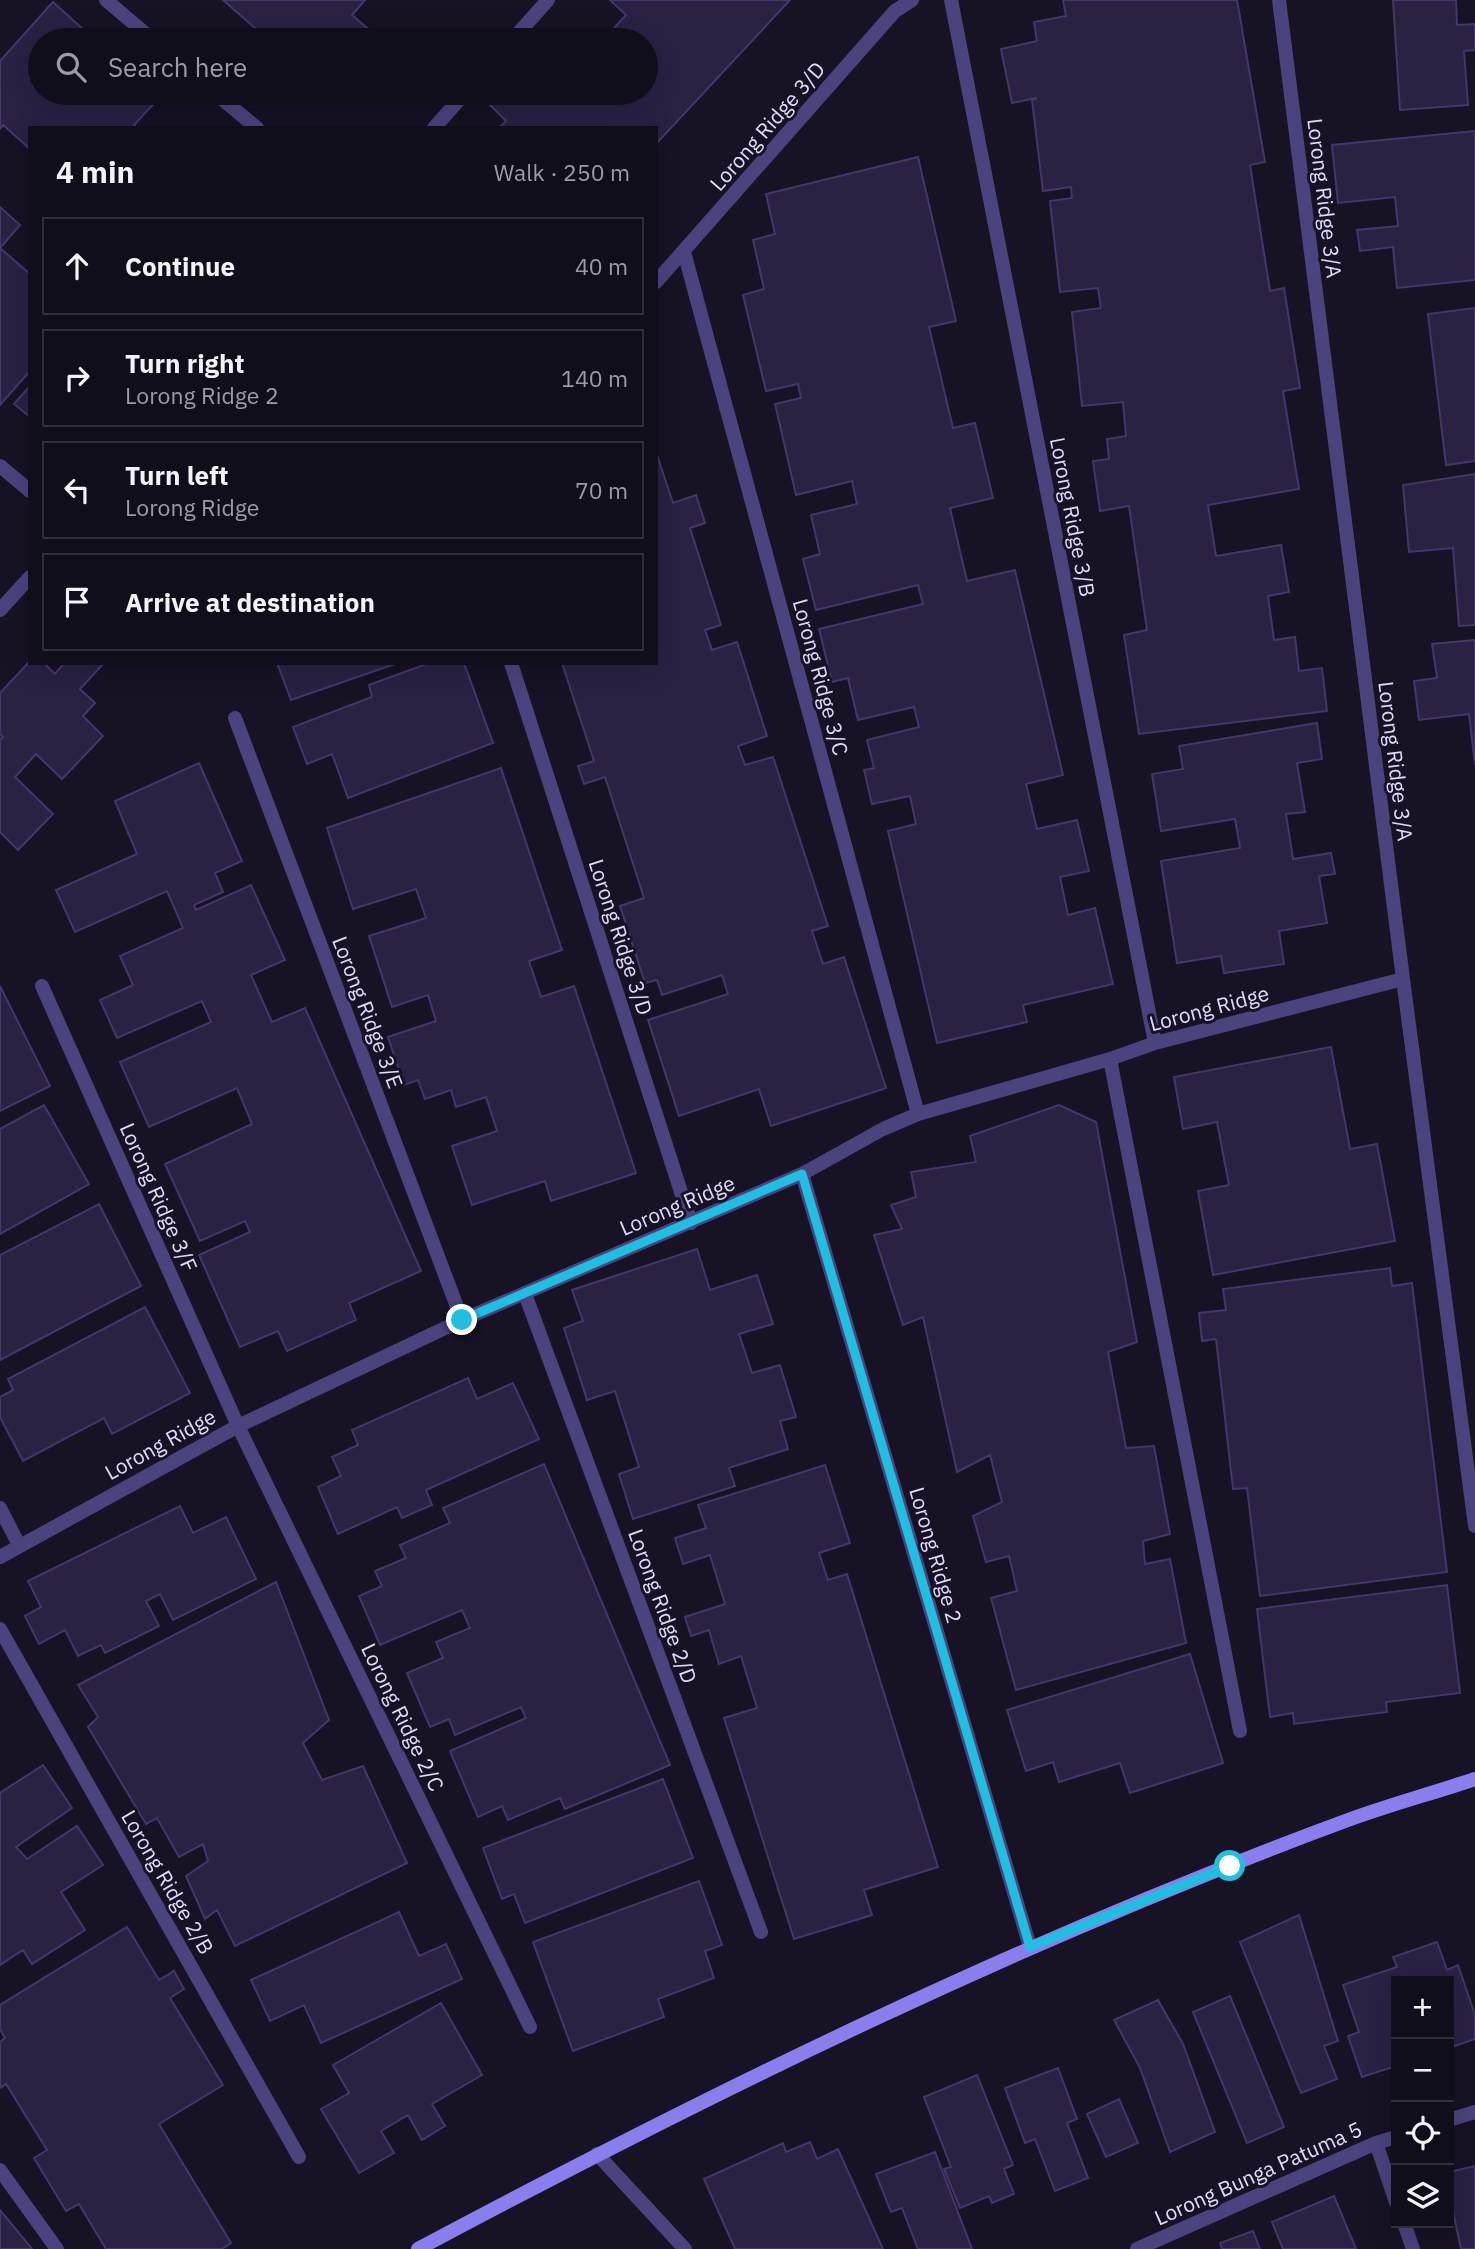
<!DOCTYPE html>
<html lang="en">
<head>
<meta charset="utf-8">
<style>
	body { margin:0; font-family:"IBM Plex Sans",sans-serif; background:#1e1c28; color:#f1f3f6 }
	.controls { position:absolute; right:21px; bottom:21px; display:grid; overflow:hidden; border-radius:0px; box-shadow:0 7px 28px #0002 }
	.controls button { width:63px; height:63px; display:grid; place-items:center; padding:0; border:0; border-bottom:2px solid #302e3a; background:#110e1b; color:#f1f3f6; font:35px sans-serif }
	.stop { position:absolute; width:21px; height:21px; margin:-16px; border:5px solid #1fbfe2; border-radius:50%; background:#fff }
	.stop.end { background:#1fbfe2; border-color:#fff; box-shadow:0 2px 7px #0008 }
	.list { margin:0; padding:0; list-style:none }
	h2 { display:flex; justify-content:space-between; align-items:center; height:91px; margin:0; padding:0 28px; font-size:30px }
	h2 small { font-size:23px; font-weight:400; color:#9c9ca3 }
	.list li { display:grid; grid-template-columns:46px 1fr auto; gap:21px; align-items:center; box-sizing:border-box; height:98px; margin:0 14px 14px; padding:0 14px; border:2px solid #302e3a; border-radius:0px }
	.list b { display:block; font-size:26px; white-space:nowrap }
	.list p { margin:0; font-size:23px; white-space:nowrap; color:#9c9ca3 }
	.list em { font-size:23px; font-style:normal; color:#9c9ca3 }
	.icon { flex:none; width:38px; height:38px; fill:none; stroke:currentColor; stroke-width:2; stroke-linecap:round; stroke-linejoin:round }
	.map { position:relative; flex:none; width:1475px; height:2249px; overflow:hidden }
	.search { position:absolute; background:#110e1b; box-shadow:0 7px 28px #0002; left:28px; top:28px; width:630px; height:77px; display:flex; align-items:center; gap:18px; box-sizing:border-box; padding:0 24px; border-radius:38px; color:#9c9ca3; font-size:26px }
	.panel { position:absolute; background:#110e1b; box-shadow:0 7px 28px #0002; left:28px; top:126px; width:630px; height:539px; border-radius:0px }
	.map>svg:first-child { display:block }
	.building { fill:#2a2143; stroke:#45366c; stroke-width:2 }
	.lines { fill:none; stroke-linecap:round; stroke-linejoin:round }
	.street { stroke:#4a437d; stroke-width:14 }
	.secondary { stroke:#897eee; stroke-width:14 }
	.route { stroke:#1fbfe2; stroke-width:9 }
	.labels { text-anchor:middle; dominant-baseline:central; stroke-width:6; stroke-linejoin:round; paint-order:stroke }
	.street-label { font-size:21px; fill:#e1dafa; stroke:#171224 }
</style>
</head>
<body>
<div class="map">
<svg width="1475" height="2249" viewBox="0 0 1475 2249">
	<rect width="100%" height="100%" fill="#171224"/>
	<path class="building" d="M223 0H365L352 15 381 40H244L255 28Z
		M610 0H790L656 144V128H499L506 121 488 103 497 93H543L552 101 559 93H646V40H603L626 15Z
		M1063 0H1237L1265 162 1250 165 1270 291 1284 288 1300 388 1283 391 1299 489 1208 505 1216 556 1281 545 1289 592 1268 596 1274 640 1295 637 1299 671 1322 668 1327 711 1139 734 1124 635 1147 630 1129 506 1100 511 1093 461 1109 459 1107 439 1126 436 1123 402 1082 406 1072 312 1101 308 1098 288 1060 292 1050 201 1072 198 1071 187 1043 191 1032 100 1036 99V98L1012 103 1001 49 1037 41 1034 22 1066 16Z
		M1393 0H1456L1457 25 1475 24V50L1464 51 1468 105 1400 110Z
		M53 2 95 40H40V93H153L159 98 134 125 137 128H30V149L3 125 0 129V61Z
		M572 31 582 40H563Z
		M1475 131V280L1397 288 1393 247 1360 251 1357 230 1398 226 1395 197 1338 203 1332 145Z
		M918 157 956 321 929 327 953 428 975 423 993 498 950 508 967 581 1015 570 1063 775 1026 784 1037 829 1077 820 1089 871 1060 877 1068 915 1095 908 1113 984 1023 1005 1027 1022 937 1043 888 831 916 824 910 796 872 804 864 770 874 768 867 740 919 727 914 707 858 720 848 678 832 682 819 629 923 604 918 585 816 610 803 559 820 554 811 515 857 504 852 481 796 495 775 404 801 398 798 384 766 391 743 295 764 289 753 240 775 234 766 194Z
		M0 207 20 225 0 248 30 274V371L0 405Z
		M1475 308V461L1446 465 1428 314Z
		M30 386V417L14 404Z
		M656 452 673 503 696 495 705 523 690 528 721 625 705 630 712 650 737 642 767 736 738 746 745 765 773 757 828 926 812 931 823 964 844 957 886 1088 771 1126 759 1089 679 1116 648 1020 728 994 722 975 662 995 657 980 645 983 620 906 644 898 605 777 584 784 578 766 594 761 562 663H656Z
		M1475 474V625L1459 626 1453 548 1409 552 1403 485Z
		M1475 640V765L1469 714 1419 720 1414 681 1437 678 1432 644Z
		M30 661V663H44L55 674 64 663H104L80 689 95 703 83 716 103 736 62 779 36 754 15 777 53 814 18 850 0 832V740L3 737 0 734V693Z
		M277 663H398L291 700Z
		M429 663H464L493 743 348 798 332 754 307 764 293 727 372 697 369 685Z
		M1317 723 1322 759 1297 763 1305 812 1286 814 1293 859 1331 853 1335 874 1319 876 1327 923 1279 931 1284 964 1224 973 1221 956 1177 963 1161 861 1240 848 1235 819 1161 831 1152 774 1183 769 1179 746Z
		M199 763 242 861 215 873 223 892 194 905 196 910 251 885 285 960 251 975 272 1022 305 1008 421 1271 349 1303 356 1320 287 1351 278 1331 240 1347 199 1255 250 1232 245 1221 200 1241 165 1164 252 1124 237 1088 149 1127 120 1062 211 1022 202 1001 117 1038 100 1000 133 985 120 956 183 928 167 891 75 932 56 890 137 854 115 801Z
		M501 768 562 950 529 961 541 997 574 986 636 1173 551 1201 545 1181 472 1205 452 1146 497 1131 486 1097 456 1107 451 1090 425 1099 418 1080 404 1085 388 1037 436 1021 428 995 392 1007 369 936 426 918 416 889 353 909 327 828Z
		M0 986 50 1086 0 1111Z
		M1331 1047 1350 1149 1377 1144 1395 1241 1213 1275 1198 1191 1229 1185 1217 1122 1183 1129 1174 1077Z
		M44 1105 89 1184 0 1234V1129Z
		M1059 1105 1096 1122 1137 1342 1108 1352 1126 1448 1154 1446 1170 1534 1143 1541 1145 1564 1170 1559 1186 1643 1016 1690 991 1598 1017 1591 1009 1556 986 1562 973 1516 1002 1502 990 1455 957 1472 923 1317 903 1325 874 1235 902 1229 891 1205 916 1197 911 1172 976 1162 970 1136Z
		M99 1204 141 1286 0 1360V1255Z
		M697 1249 710 1290 757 1275 773 1324 739 1334 752 1373 780 1365 796 1417 780 1421 788 1449 729 1468 735 1486 633 1519 619 1474 639 1467 615 1391 587 1400 564 1328 583 1321 572 1290Z
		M1390 1268 1392 1286 1412 1283 1447 1572 1260 1596 1247 1488 1233 1489 1216 1339 1202 1341 1199 1313 1226 1310 1223 1289Z
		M145 1307 190 1393 112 1434 104 1418 23 1461 0 1417V1397L13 1390 8 1379Z
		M468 1378 477 1399 513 1383 539 1439 426 1490 432 1505 402 1518 397 1507 338 1534 318 1487 341 1476 332 1457 358 1445 352 1430Z
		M544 1464 670 1765 565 1809 560 1798 508 1820 502 1806 478 1817 450 1751 526 1718 521 1707 455 1735 449 1719 430 1727 407 1673 443 1658 436 1642 470 1628 462 1610 380 1645 359 1596 382 1586 375 1571 406 1558 400 1545 450 1523 443 1508Z
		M825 1465 850 1543 819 1553 828 1580 847 1574 938 1867 864 1890 872 1915 794 1939 724 1718 757 1708 741 1656 719 1664 709 1630 691 1636 685 1617 725 1604 710 1555 683 1564 675 1538 706 1528 698 1505Z
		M180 1506 193 1533 226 1517 256 1579 173 1620 160 1594 146 1601 159 1626 105 1653 101 1645 78 1656 65 1630 39 1644 25 1616 41 1607 28 1581Z
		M276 1582 329 1720 303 1743 322 1780 363 1766 407 1863 235 1946 217 1910 205 1919 186 1876 208 1861 203 1844 179 1857 157 1818 146 1824 88 1727 98 1717 78 1685Z
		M1447 1585 1460 1693 1386 1702 1387 1712 1294 1724 1293 1713 1270 1717 1257 1609Z
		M1190 1654 1223 1763 1130 1793 1120 1763 1059 1782 1053 1762 1026 1771 1007 1710Z
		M43 1765 72 1808 16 1847 27 1859 77 1826 103 1865 61 1892 85 1930 32 1964 23 1950 0 1965V1793Z
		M663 1779 693 1858 525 1923 514 1894 502 1899 483 1848Z
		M699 1881 722 1945 705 1951 714 1978 658 1999 664 2017 573 2051 533 1942Z
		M399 1912 419 1956 446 1944 462 1979 321 2043 304 2005 270 2021 251 1980Z
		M1299 1915 1338 2041 1324 2046 1337 2079 1301 2093 1240 1942Z
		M127 1927 159 1980 174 1971 184 1989 170 1998 223 2085 159 2124 231 2243 222 2249H106L79 2204 66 2211 34 2158 47 2150 6 2084 0 2088V2042L5 2038 0 2029V2005Z
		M1437 1942 1447 1970 1458 1965 1475 2015V2039L1449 2048V1981H1396V2066L1362 2077 1348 2036 1359 2032 1343 1985 1397 1967 1393 1957Z
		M1230 1996 1284 2127 1247 2143 1193 2012Z
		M1158 2000 1183 2044 1215 2132 1170 2152 1140 2068 1114 2020Z
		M441 2003 482 2075 432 2104 445 2126 422 2140 408 2115 381 2131 394 2153 359 2173 321 2109 349 2093 333 2065Z
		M1058 2068 1077 2119 1067 2123 1088 2178 1055 2191 1035 2139 1025 2143 1005 2088Z
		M977 2075 1013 2165 1004 2169 1014 2194 992 2203 989 2196 960 2208 944 2169 951 2167 924 2097Z
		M1119 2099 1138 2143 1106 2157 1087 2114Z
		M810 2142 817 2159 838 2149 883 2249H735L704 2179 783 2143 786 2152Z
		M935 2152 972 2249H918L902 2208 891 2212 876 2174Z
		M1475 2166V2249H1461L1449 2193V2172Z
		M1334 2196 1356 2249H1283L1272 2222Z
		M0 2210 32 2249H0Z
		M1253 2231 1260 2249H1222L1220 2243Z"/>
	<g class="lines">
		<path class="street" d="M106 0 153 40
			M951 0 1155 1043
			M1279 0 1403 979 1475 1526
			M512 40 548 0
			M215 93 257 128
			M434 128 465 93
			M684 252 918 1114
			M656 282 895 11 912 0
			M0 466 30 491
			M0 610 30 577
			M511 663 691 1223
			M235 718 462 1320
			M42 986 238 1426 530 2027
			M1110 1059 1240 1731
			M802 1174 1030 1947
			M525 1294 761 1932
			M0 1508 19 1545
			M0 1557 238 1426 462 1320 802 1174 883 1129 918 1114 1110 1059 1155 1043 1403 979
			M0 1629 299 2157
			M1449 2120 1475 2112
			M1376 2143 1396 2202
			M597 2154 685 2249
			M0 2170 57 2249
			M1404 2223 1413 2249
			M1137 2249 1376 2143 1396 2137"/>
		<path class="secondary" d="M418 2249C720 2088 1027 1938 1348 1820 1389 1805 1433 1793 1475 1779"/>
	</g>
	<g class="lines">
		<path class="route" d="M462 1320 802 1174 1030 1947 1230 1866"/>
	</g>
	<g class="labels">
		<g class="street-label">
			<text transform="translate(767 126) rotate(-49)">Lorong Ridge 3/D</text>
			<text transform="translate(1325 198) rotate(83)">Lorong Ridge 3/A</text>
			<text transform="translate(1073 517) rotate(79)">Lorong Ridge 3/B</text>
			<text transform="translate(821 677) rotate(75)">Lorong Ridge 3/C</text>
			<text transform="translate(1396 761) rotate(83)">Lorong Ridge 3/A</text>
			<text transform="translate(621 937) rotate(72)">Lorong Ridge 3/D</text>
			<text transform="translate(1209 1008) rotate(-15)">Lorong Ridge</text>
			<text transform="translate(368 1012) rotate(69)">Lorong Ridge 3/E</text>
			<text transform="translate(159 1197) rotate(66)">Lorong Ridge 3/F</text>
			<text transform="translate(677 1205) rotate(-23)">Lorong Ridge</text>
			<text transform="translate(160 1444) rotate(-29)">Lorong Ridge</text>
			<text transform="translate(936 1555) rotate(74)">Lorong Ridge 2</text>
			<text transform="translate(663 1606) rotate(70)">Lorong Ridge 2/D</text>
			<text transform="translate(403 1717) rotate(64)">Lorong Ridge 2/C</text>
			<text transform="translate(168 1882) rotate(60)">Lorong Ridge 2/B</text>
			<text transform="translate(1258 2173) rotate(-24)">Lorong Bunga Patuma 5</text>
		</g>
	</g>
</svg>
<div class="controls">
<button>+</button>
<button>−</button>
<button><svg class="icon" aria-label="locate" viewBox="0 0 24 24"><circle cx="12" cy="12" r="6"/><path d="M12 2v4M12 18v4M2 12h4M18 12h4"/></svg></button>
<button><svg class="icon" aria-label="layers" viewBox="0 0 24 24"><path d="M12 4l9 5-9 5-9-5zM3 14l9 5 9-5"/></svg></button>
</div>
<div class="stop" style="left:1230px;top:1866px"></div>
<div class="stop end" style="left:462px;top:1320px"></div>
<div class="search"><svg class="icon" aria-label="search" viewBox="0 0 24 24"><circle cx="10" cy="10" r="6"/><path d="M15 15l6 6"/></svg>Search here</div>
<section class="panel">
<h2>4 min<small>Walk · 250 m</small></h2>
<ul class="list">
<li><svg class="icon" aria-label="ahead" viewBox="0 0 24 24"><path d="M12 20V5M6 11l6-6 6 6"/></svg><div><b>Continue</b></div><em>40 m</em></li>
<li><svg class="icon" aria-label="right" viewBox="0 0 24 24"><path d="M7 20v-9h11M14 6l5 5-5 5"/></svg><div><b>Turn right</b><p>Lorong Ridge 2</p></div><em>140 m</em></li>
<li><svg class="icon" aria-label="left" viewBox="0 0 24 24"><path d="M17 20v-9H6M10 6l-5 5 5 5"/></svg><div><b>Turn left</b><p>Lorong Ridge</p></div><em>70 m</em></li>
<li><svg class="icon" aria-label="arrive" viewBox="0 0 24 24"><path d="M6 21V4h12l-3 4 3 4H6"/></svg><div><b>Arrive at destination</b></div></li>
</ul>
</section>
</div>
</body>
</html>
